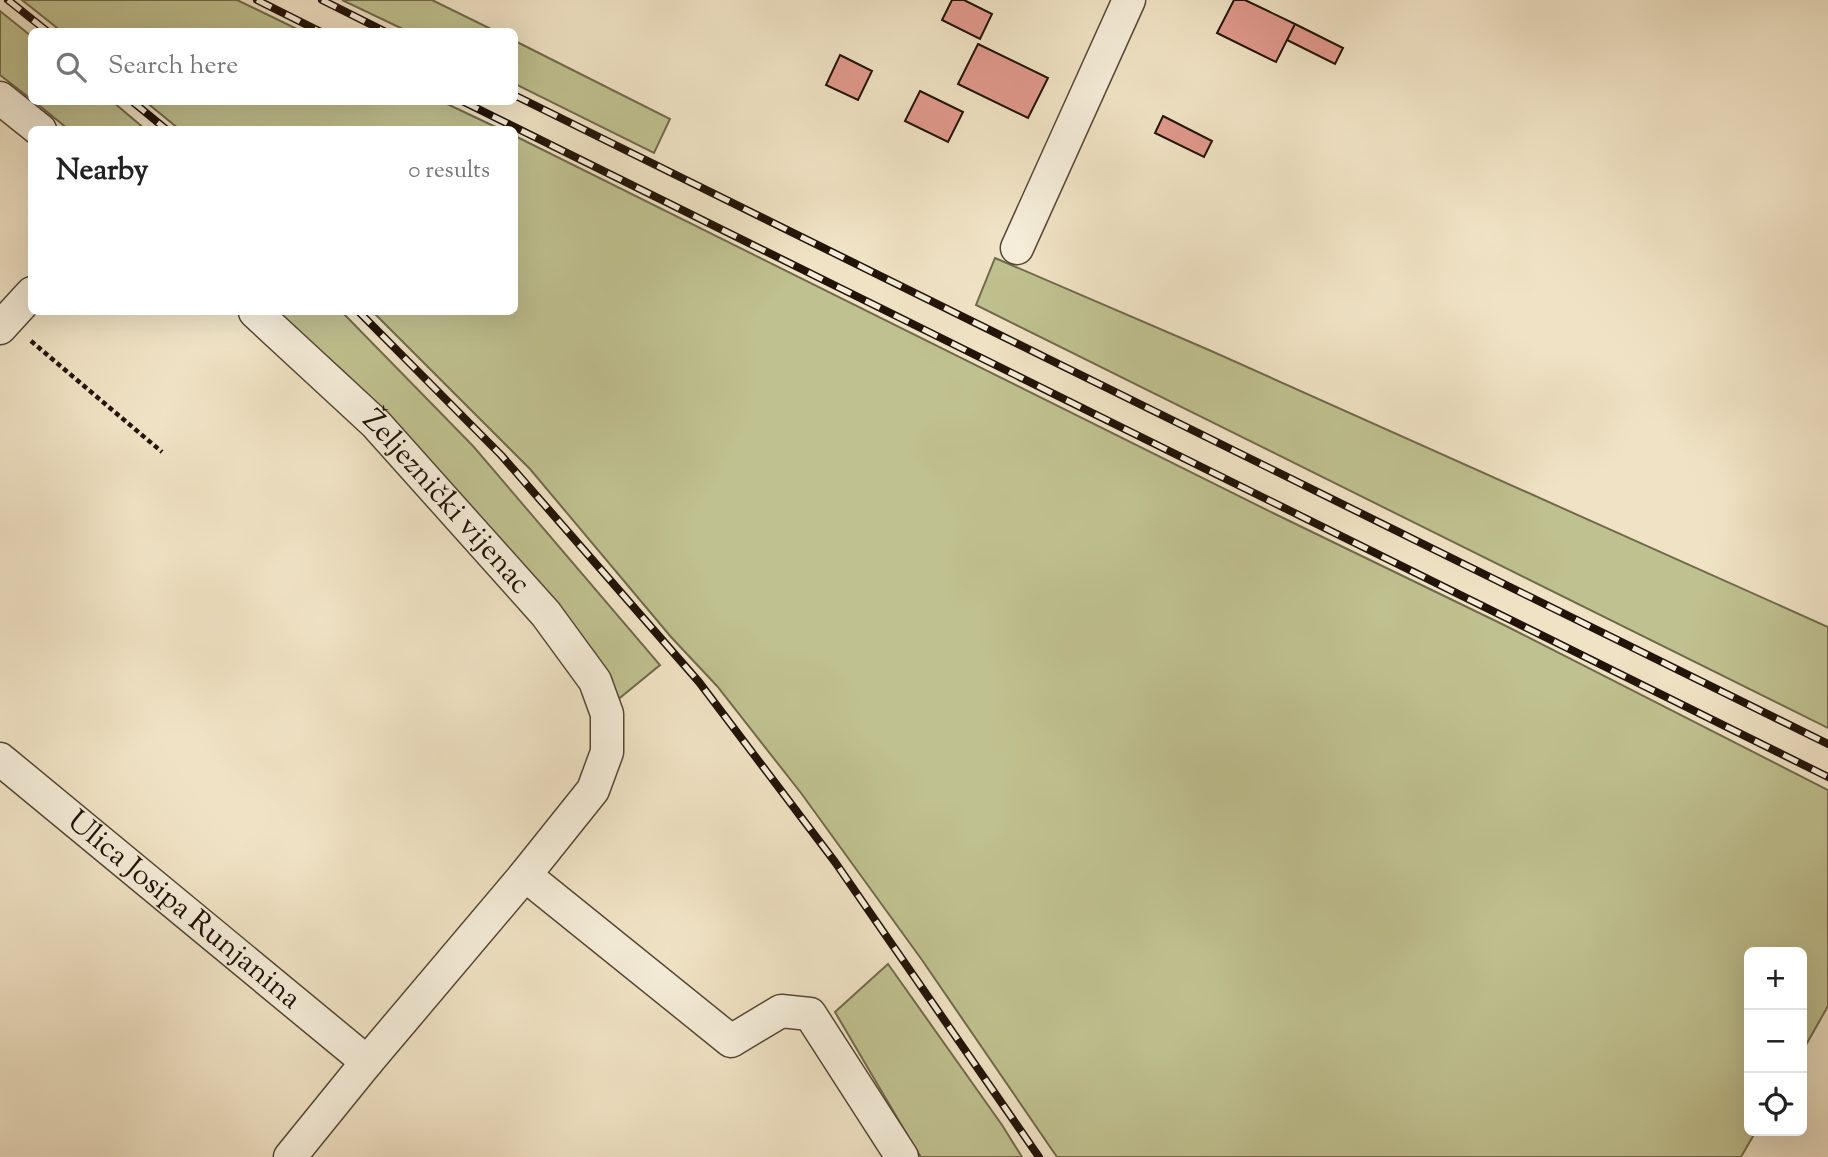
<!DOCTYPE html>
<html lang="en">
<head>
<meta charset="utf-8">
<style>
	body { margin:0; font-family:"Sorts Mill Goudy",serif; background:#f2f2f2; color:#222 }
	.controls { position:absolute; right:21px; bottom:21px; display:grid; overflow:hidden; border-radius:10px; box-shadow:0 7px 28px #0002 }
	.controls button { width:63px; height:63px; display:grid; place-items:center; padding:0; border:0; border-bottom:2px solid #e0e0e0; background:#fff; color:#222; font:35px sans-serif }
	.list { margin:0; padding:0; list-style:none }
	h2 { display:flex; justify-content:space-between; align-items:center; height:91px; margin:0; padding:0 28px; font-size:30px }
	h2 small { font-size:23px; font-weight:400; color:#767676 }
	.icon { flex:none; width:38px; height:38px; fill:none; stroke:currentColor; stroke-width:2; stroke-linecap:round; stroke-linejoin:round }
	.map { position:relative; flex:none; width:1828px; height:1157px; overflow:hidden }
	.search { position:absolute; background:#fff; box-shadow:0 7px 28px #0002; left:28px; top:28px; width:490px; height:77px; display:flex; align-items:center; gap:18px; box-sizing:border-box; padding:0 24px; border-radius:10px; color:#767676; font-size:26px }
	.panel { position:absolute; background:#fff; box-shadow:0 7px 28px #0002; left:28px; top:126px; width:490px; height:189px; border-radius:10px }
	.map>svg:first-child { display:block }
	.green { fill:#c0c190; stroke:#706a4b; stroke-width:2 }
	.building { fill:#e1998d; stroke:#211306; stroke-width:2 }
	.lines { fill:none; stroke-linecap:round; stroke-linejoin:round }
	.minor-casing { stroke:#554736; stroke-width:35 }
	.path { stroke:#211306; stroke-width:4.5; stroke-dasharray:5 3.5; stroke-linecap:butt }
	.minor { stroke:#f5edd9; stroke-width:32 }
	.rail-casing { stroke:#211306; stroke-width:8 }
	.rail { stroke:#f5edd9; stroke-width:5; stroke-dasharray:16; stroke-linecap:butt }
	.labels { text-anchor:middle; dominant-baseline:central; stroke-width:7; stroke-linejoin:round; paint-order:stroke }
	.street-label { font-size:30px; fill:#211306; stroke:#f5edd9 }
</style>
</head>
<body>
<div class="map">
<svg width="1828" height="1157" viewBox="0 0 1828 1157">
	<rect width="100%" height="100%" fill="#f0e3c5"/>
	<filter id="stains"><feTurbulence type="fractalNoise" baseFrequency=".00286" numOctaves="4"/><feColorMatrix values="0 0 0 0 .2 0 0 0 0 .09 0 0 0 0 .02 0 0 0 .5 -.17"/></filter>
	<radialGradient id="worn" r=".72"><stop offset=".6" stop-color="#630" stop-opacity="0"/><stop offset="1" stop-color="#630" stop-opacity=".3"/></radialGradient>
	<path class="green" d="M22 0H237L301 31H61Z
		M342 0H432L495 31H407Z
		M0 11 31 36V99L0 75Z
		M515 41 670 119 654 153 515 84Z
		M35 102H113L145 129H68Z
		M146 102H443L500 129H179Z
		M515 136 1273 513 1504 625 1828 790V1006L1802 1052V952H1749V1131H1756L1741 1157H1057L922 960 801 793 717 686 671 637 530 469 373 312H514Z
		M995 258 1209 350 1828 627V728L976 305Z
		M276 312H342L473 446 660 665 616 701 393 420 343 371Z
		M888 964 1002 1125 1022 1157H921L912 1143 835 1012Z"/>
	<path class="building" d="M952 0H964L992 14 980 39 942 20Z
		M1234 0H1245L1295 24 1276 62 1217 33Z
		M1295 24 1343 48 1335 64 1287 40Z
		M978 44 1048 78 1028 118 958 84Z
		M840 55 872 71 858 100 826 85Z
		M920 91 963 112 948 142 905 121Z
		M1163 116 1212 141 1204 157 1155 133Z"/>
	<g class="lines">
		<defs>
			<g id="minor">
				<path d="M0 98 40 130"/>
				<path d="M1017 248 1129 0"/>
				<path id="s1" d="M255 312 376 424 546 614 595 681 607 714V752L593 790 525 875 367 1062 290 1157"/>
				<path d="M0 328 32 293"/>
				<path id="s2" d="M0 759 367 1062"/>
				<path d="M525 875 731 1041 781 1011 810 1014 902 1157"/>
			</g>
		</defs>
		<use href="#minor" class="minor-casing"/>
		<path class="path" d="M31 341 162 452"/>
		<use href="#minor" class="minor"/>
		<defs>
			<path id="rail" d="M8 0 48 32
				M257 0 321 32
				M322 0 386 32
				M514 95 1828 744
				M133 102 167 130
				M464 102 1828 777
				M359 312 501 455 699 682 835 862 1039 1157"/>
		</defs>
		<use href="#rail" class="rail-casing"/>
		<use href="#rail" class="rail"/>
	</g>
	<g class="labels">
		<g class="street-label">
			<text stroke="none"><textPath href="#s1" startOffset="270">Željeznički vijenac</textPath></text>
			<text stroke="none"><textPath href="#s2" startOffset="238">Ulica Josipa Runjanina</textPath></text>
		</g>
	</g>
	<rect width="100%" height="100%" filter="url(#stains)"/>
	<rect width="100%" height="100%" fill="url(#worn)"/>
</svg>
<div class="controls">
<button>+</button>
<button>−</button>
<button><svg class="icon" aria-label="locate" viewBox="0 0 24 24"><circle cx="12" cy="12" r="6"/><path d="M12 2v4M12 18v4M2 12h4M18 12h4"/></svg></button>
</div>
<div class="search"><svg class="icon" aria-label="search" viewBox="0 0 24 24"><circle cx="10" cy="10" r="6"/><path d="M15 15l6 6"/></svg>Search here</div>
<section class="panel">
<h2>Nearby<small>0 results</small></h2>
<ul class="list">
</ul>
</section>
</div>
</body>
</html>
